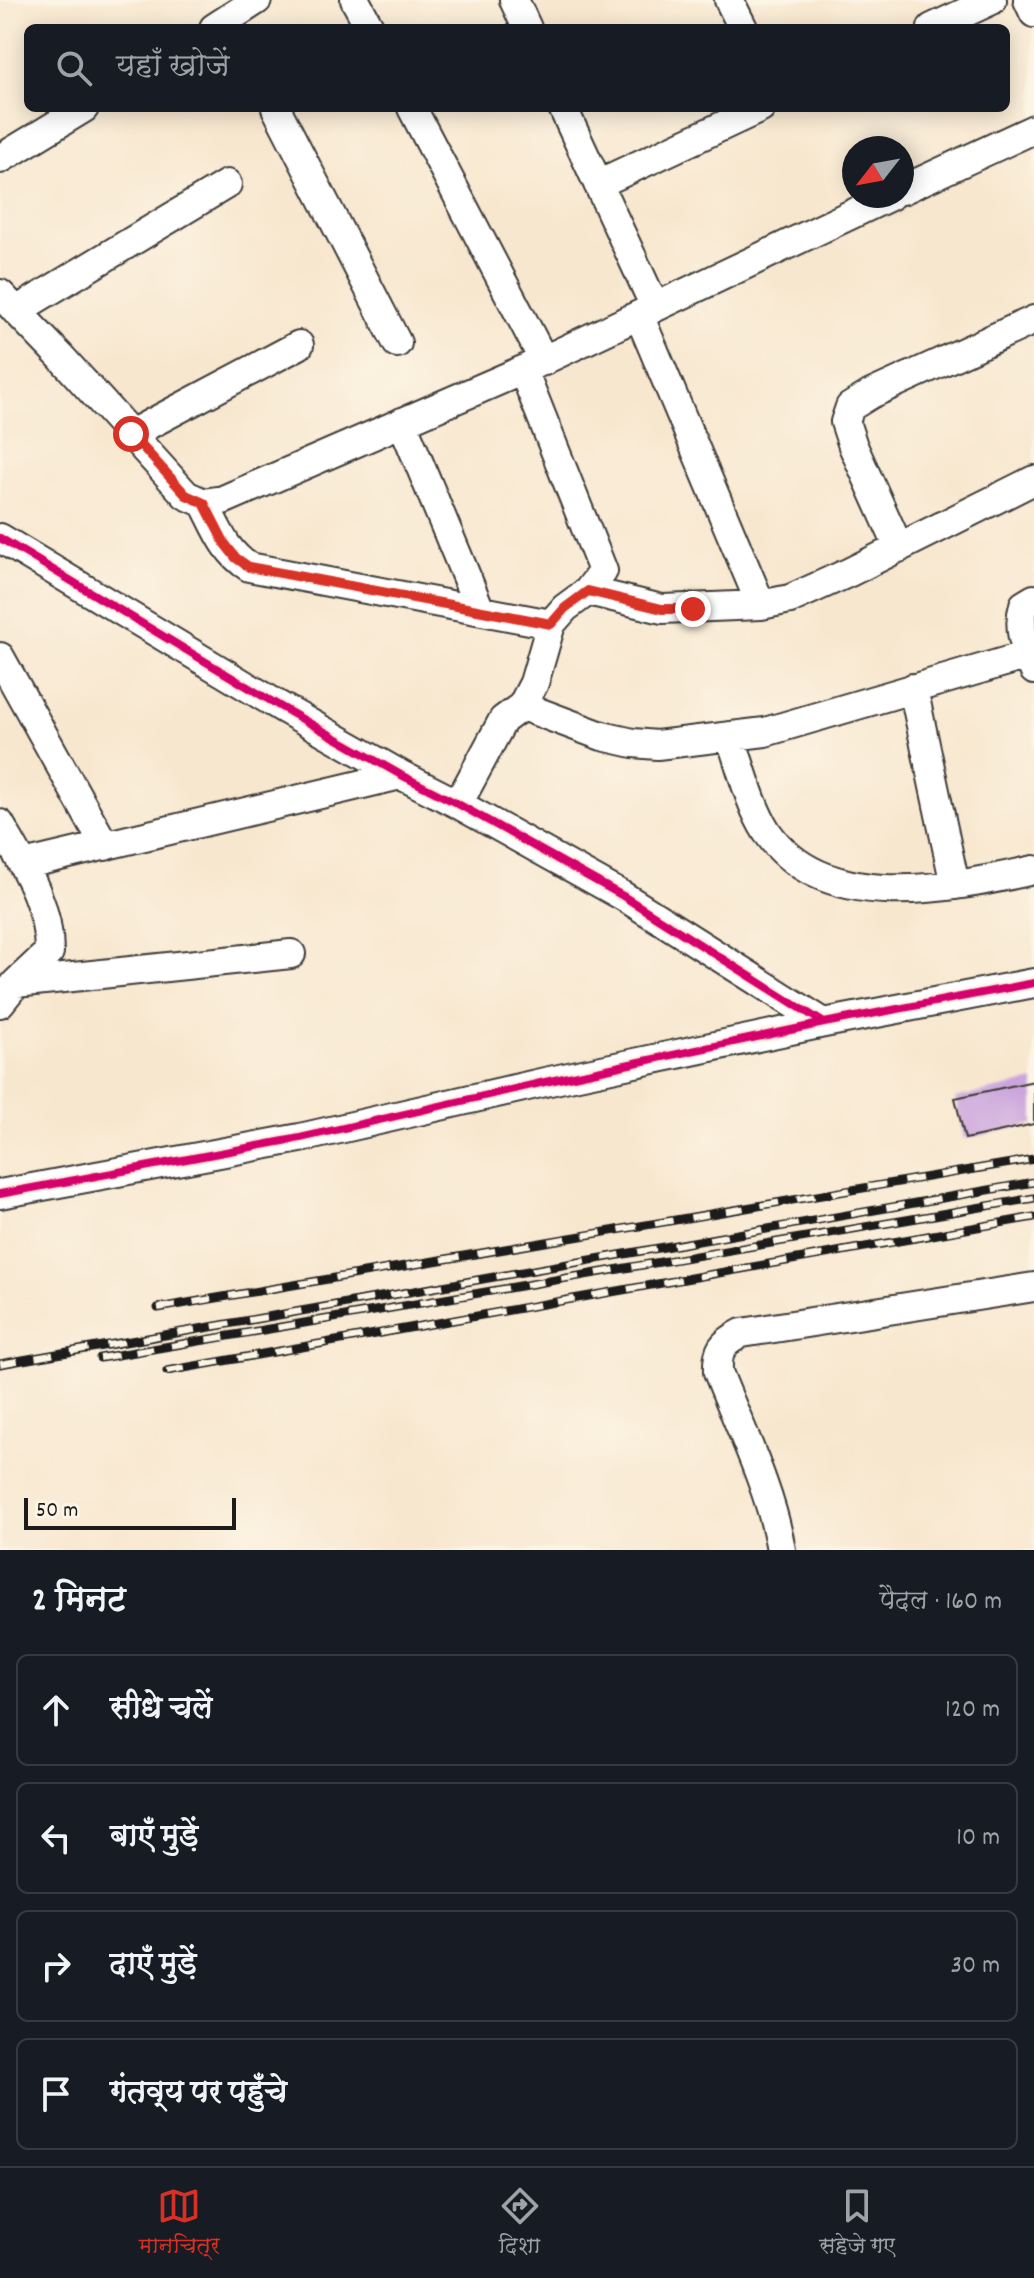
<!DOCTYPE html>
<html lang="hi">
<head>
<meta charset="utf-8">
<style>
	body { margin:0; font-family:Dekko,"Playpen Sans Deva",sans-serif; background:#242831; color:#f1f3f6 }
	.compass { position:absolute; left:842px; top:136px; width:72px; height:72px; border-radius:50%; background:#171b24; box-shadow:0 4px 20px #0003; rotate:239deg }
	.scale { position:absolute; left:24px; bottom:20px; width:212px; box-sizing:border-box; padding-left:8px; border:4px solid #1c1c1c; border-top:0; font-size:22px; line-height:28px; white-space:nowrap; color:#1c1c1c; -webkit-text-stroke:6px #fcf5e5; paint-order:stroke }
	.stop { position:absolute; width:24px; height:24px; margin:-18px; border:6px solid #d93025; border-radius:50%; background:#fff }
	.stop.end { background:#d93025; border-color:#fff; box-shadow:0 2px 8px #0008 }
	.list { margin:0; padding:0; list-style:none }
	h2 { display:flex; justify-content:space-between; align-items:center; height:104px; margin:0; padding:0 32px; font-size:34px }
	h2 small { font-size:26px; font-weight:400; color:#9ea1a6 }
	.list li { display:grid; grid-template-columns:52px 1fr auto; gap:24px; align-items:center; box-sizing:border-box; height:112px; margin:0 16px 16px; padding:0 16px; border:2px solid #363941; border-radius:12px }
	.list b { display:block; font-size:30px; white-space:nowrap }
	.list em { font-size:26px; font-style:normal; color:#9ea1a6 }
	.icon { flex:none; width:44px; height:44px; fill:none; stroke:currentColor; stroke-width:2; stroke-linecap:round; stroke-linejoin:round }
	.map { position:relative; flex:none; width:1034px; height:1550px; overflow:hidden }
	.search { position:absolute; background:#171b24; box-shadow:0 4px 20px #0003; left:24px; right:24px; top:24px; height:88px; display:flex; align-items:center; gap:20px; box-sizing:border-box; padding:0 28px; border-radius:12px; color:#9ea1a6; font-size:30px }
	.sheet { height:616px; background:#171b24 }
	nav { display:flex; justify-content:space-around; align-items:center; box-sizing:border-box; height:112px; border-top:2px solid #363941; background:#171b24; font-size:22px; color:#9ea1a6 }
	nav a { display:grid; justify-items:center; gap:4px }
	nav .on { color:#d93025 }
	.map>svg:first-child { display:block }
	.building { fill:#cba4dd }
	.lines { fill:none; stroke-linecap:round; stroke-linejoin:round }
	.minor-casing { stroke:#3d3a37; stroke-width:32 }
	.minor { stroke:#fff; stroke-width:28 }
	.rail-casing { stroke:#1c1c1c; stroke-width:9 }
	.rail { stroke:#fcf5e5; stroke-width:6; stroke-dasharray:18; stroke-linecap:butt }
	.cycleway-casing { stroke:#fcf5e5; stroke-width:13 }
	.cycleway { stroke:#d6006c; stroke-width:8 }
	.route { stroke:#d93025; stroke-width:10 }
</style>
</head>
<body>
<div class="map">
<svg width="1034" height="1550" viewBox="0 0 1034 1550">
	<rect width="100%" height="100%" fill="#fcf5e5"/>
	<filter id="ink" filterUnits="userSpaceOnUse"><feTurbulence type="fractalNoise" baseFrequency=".0125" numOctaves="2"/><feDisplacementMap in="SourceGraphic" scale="16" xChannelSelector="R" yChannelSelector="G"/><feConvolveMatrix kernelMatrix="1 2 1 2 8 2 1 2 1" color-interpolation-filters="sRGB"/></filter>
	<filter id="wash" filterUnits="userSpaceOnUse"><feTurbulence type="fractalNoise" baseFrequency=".006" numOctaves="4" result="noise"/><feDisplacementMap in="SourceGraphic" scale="32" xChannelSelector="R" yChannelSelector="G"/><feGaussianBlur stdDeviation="1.8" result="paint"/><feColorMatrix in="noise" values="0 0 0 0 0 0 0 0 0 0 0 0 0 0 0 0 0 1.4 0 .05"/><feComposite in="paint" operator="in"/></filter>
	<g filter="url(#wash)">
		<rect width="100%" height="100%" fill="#f8e7cf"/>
		<g id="blocks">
			<path class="building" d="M1034 1081V1124L965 1139 955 1098Z"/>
		</g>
	</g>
	<g filter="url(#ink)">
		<use href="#blocks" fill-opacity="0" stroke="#3d3a37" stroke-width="2"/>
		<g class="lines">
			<defs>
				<path id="minor" d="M355 0 370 28
					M514 0 527 28
					M729 0 743 28
					M1028 0 1034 13
					M214 28 257 0
					M932 28 992 0
					M276 108 397 343
					M412 108 544 361
					M563 108 655 307
					M0 159 84 108
					M598 184 761 108
					M902 190 1034 129
					M0 294 60 356 186 495 204 503 223 500 523 370
					M16 311 227 184
					M639 315 761 605
					M402 422 480 610
					M131 434 299 345
					M204 503C217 528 225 552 249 567L551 624
					M0 538 281 707 401 775 458 804 623 896 824 1023
					M899 548 853 446 845 422 850 407 871 394 1034 320
					M588 591 662 609 761 605 790 599 850 572 1034 480
					M1034 599 1024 605C1017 628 1025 648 1034 670
					M0 657 105 846
					M913 688 955 885
					M522 706 602 736 633 743 657 745 765 732 1028 655
					M730 736C741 766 750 806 767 832 825 916 951 888 1034 870
					M458 804 503 720 522 706 534 683 551 624 565 608 588 591 603 571 523 370 890 196
					M0 824C23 865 49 903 49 952L16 983 0 1003
					M23 865 401 775
					M16 983 291 954
					M0 1194 300 1138 545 1082 824 1023 1034 983
					M781 1550C771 1490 740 1428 718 1372 717 1350 722 1343 742 1333L1034 1287"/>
			</defs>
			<use href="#minor" class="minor-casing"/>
			<use href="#minor" class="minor"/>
			<defs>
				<path id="rail" d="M158 1308 1034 1159
					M100 1358 1034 1198
					M0 1364 1034 1182
					M167 1371 1034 1217"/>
			</defs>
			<use href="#rail" class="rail-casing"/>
			<use href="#rail" class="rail"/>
			<defs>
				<path id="cycleway" d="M0 538 281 707 401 775 458 804 623 896 824 1023
					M0 1194 300 1138 545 1082 824 1023 1034 983"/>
			</defs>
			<use href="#cycleway" class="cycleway-casing"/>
			<use href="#cycleway" class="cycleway"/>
		</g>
	</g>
	<g class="lines" filter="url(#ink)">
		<path class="route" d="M131 434 186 495 204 503 225 544 236 558 249 567 551 624 565 608 588 591 662 609H693"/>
	</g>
</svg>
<svg class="compass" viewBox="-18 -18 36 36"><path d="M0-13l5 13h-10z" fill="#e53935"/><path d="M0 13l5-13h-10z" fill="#9ea1a6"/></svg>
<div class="scale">50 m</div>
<div class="stop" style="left:131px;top:434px"></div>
<div class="stop end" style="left:693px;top:609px"></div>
<div class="search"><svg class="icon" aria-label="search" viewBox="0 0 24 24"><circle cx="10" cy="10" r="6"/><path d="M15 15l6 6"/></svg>यहाँ खोजें</div>
</div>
<section class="sheet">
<h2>2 मिनट<small>पैदल · 160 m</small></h2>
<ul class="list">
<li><svg class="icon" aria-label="ahead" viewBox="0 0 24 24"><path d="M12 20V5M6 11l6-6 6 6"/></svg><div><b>सीधे चलें</b></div><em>120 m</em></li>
<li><svg class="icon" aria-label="left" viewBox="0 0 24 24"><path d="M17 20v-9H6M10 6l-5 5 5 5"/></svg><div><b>बाएँ मुड़ें</b></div><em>10 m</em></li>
<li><svg class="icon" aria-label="right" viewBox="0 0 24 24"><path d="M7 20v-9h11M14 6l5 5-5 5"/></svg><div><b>दाएँ मुड़ें</b></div><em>30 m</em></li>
<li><svg class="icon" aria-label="arrive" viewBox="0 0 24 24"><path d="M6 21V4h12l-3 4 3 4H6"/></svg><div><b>गंतव्य पर पहुँचे</b></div></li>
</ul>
</section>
<nav>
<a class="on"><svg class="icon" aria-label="map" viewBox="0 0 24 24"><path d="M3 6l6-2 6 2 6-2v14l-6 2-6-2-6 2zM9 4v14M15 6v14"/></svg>मानचित्र</a>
<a><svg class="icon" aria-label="directions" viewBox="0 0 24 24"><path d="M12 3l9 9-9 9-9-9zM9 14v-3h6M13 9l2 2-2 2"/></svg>दिशा</a>
<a><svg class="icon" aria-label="saved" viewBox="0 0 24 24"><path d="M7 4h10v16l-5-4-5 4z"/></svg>सहेजे गए</a>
</nav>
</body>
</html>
